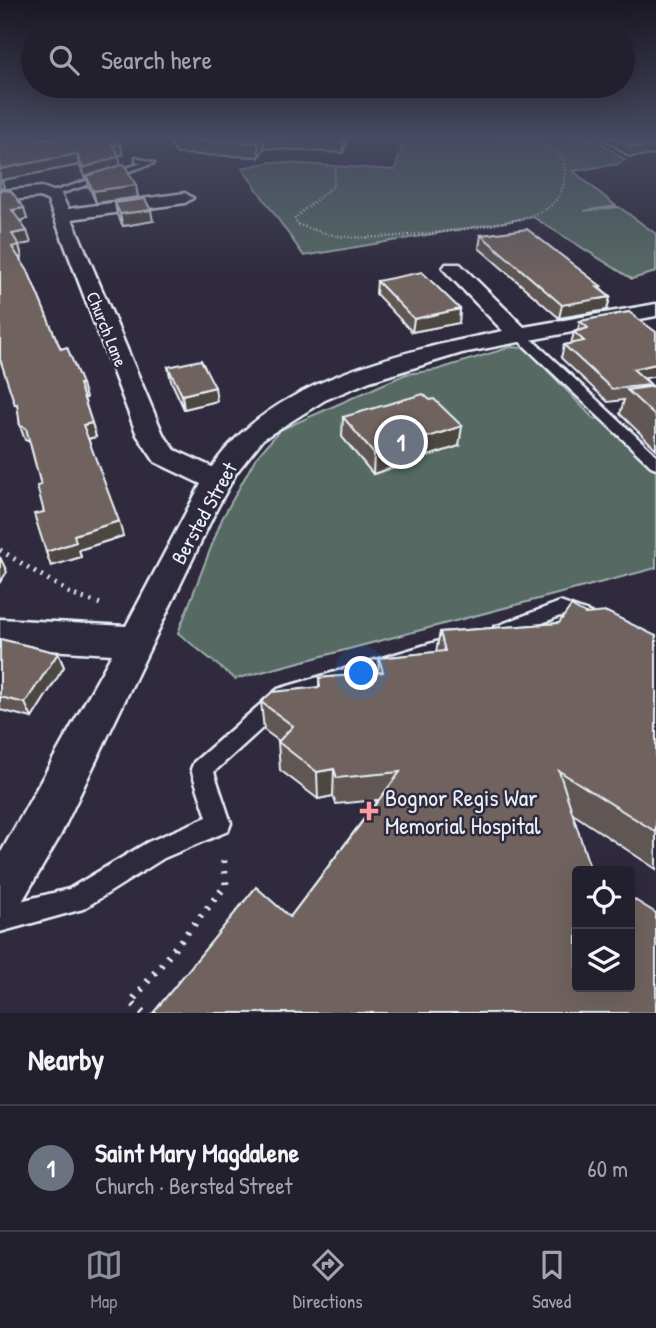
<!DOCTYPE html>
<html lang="en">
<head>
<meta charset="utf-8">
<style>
	body { margin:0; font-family:"Patrick Hand",sans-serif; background:#2b2836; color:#f1f3f6 }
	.controls { position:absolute; right:21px; bottom:21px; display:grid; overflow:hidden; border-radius:7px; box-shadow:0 7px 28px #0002 }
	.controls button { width:63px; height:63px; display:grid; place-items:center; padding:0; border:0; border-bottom:2px solid #403e4a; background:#23202e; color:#f1f3f6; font:35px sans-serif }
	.you { position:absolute; left:362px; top:674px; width:24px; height:24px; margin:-18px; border:5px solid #fff; border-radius:50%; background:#1a73e8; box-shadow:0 0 0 10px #1a73e833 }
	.badge { display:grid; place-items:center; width:46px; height:46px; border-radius:50%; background:#8c9099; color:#fff; font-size:23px; font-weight:700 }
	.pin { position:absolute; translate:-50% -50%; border:4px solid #fff; box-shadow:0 2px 7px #0006 }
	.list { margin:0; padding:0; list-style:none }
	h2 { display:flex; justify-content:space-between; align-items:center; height:91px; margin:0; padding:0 28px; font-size:30px }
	h2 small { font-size:23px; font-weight:400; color:#a3a3aa }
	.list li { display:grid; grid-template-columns:46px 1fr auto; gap:21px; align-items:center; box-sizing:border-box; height:126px; padding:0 28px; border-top:2px solid #403e4a }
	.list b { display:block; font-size:26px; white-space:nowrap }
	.list p { margin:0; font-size:23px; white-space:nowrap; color:#a3a3aa }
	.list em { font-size:23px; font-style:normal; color:#a3a3aa }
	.icon { flex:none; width:38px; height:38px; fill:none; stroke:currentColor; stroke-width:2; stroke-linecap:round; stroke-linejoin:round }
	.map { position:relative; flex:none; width:656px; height:1013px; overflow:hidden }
	.search { position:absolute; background:#23202e; box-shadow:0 7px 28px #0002; left:21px; right:21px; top:21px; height:77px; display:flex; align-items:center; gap:18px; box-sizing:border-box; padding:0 24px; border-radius:38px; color:#a3a3aa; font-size:26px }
	.sheet { height:217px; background:#23202e }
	nav { display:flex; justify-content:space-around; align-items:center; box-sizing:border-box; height:98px; border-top:2px solid #403e4a; background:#23202e; font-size:19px; color:#a3a3aa }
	nav a { display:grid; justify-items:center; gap:4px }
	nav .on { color:#8c9099 }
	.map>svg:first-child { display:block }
	.green { fill:#566a64; stroke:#9faeae; stroke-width:2 }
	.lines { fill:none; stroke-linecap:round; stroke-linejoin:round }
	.service-casing { stroke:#e8f1f8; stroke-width:5 }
	.minor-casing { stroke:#e8f1f8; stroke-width:5 }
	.path-far2 { stroke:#e8f1f8; stroke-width:2.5; stroke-dasharray:1 2.5; stroke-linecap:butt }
	.path-far1 { stroke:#e8f1f8; stroke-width:5; stroke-dasharray:2 6; stroke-linecap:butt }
	.path { stroke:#e8f1f8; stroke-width:7; stroke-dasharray:2.5 8; stroke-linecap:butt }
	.service { fill:#2f2a3d; fill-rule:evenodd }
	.minor { fill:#2f2a3d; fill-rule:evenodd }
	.wall { fill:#605652; stroke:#e8f1f8; stroke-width:2 }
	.shaded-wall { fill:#4e4642; stroke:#e8f1f8; stroke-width:2 }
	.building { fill:#70645f; stroke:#e8f1f8; stroke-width:2 }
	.poi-dot { fill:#ff9aa2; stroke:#2f2a3d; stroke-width:2.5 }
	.labels { text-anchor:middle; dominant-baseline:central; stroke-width:5; stroke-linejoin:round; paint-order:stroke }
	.far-street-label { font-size:18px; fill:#e8f1f8; stroke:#2f2a3d }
	.street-label { font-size:21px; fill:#e8f1f8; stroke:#2f2a3d }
	.near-poi-label { font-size:24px; fill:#e8f1f8; stroke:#2f2a3d; text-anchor:start }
</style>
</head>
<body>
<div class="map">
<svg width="656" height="1013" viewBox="0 0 656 1013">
	<rect width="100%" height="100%" fill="#2f2a3d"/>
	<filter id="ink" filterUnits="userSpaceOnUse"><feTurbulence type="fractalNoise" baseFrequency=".0143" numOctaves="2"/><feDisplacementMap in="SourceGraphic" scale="14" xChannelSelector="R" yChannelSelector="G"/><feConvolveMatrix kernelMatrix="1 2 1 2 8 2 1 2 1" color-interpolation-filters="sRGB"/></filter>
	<g filter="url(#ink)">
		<path class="green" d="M405 138H594L625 160 618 164 573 171 616 206 584 211 619 207 656 234V272L632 279 533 217 304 256 242 168 271 162 395 170Z
			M511 347 526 348 594 419 605 417 656 471V568L235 679 178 633 222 519 255 459 280 430 406 374 436 370Z"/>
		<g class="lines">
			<defs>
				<path id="service" d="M136 157 154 163 53 196 46 194 142 163 136 161Z
					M521 332 525 333 656 455V468L651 466 517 339 515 336Z
					M560 602 591 613 594 618 591 623 585 625 560 616 501 639 494 637 492 632 494 627Z
					M456 636 463 639 465 644 463 649 291 702 214 772 231 823 228 831 164 858 83 909 0 932V906L69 889 148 842 207 817 191 769 194 762 278 689Z"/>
				<path id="minor" d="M42 187 61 194 68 209 185 193 193 198 185 203 72 219 163 434 175 450 212 467C271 379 405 351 503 331L446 272 443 268 446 264H460L524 327 656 304V316L462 353 370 381 325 400 263 439 236 473 217 508 60 836 16 912 0 919V854L112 654 0 647V619L126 626 201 484 155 462 137 435 48 201 40 197 0 201V191Z"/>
			</defs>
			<use href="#service" class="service-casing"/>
			<use href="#minor" class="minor-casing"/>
			<path class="path-far2" d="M336 166 333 186 298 215 295 219 297 224C314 230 330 236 349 237 384 240 525 227 549 207 565 194 567 176 563 158L538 142 497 138"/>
			<path class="path-far1" d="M0 550 73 595 104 605"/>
			<path class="path" d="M143 1013 131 1002 226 885 223 853"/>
			<use href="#service" class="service"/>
			<use href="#minor" class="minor"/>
		</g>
		<path class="wall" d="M0 138 121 145 123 155H118L121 165 138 197 96 203 89 187 87 178 85 179 79 165 2 180 4 188 0 189Z
			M165 138H349L343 153 264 148 259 157 177 154Z
			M602 138H656V155L629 157Z
			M0 190 27 219 20 221 31 243 19 245 22 257 20 258 58 343 86 398H84L96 437 88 439 123 536 79 550 81 557 51 566 46 552 44 512 41 485 30 442 25 440 20 426Z
			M115 203 153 221 123 226 117 215Z
			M481 235 601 289 610 297 607 310 559 318 479 248Z
			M377 281 460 309 459 323 412 332 376 294Z
			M629 312 644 378 651 385 650 387 656 386V449L620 414 624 400 608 402 561 358 564 345 571 344 574 332 578 330 580 321Z
			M168 367 217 401 184 409 171 381Z
			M343 417 459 446 373 474 342 437Z
			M585 614 656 636V869L573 814 290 917 378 800 336 804 333 796 318 799 280 770 278 742 279 741 264 730 261 702 319 687V678L378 673 379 658 436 652 440 632 559 623Z
			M0 639 58 653 64 667 32 718 0 710Z"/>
		<path class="shaded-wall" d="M262 138H264V148L259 157 258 143Z
			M343 138H349L343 153Z
			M77 154 79 165 2 180 4 188 0 189V169Z
			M119 156 121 167 85 179 83 168Z
			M136 185 138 197 96 203 93 191Z
			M24 208 27 219 15 222 12 210Z
			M151 210 153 221 123 226 120 214Z
			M27 231 31 243 19 245 22 257 15 259 12 247V234Z
			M601 286 598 299 610 297 607 310 559 318 562 305 597 287Z
			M460 309 459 323 412 332 414 319Z
			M656 364V376L629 382 633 369Z
			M79 384H82L86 398H82Z
			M215 387 217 401 184 409 182 395Z
			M92 423 96 437 87 439 83 425Z
			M462 426 459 446 373 474 374 454Z
			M119 521 123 536 79 550 81 557 51 566 46 552 74 535Z
			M0 557 7 572 0 582Z
			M58 653 64 667 32 718 25 703Z
			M334 769 333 796 318 799 317 772Z"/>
		<path class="building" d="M0 138H117L121 145 112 144 119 156 83 168 77 154 0 169Z
			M173 138H262L258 143 175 140Z
			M617 138H656V146L631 147Z
			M124 164 136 185 93 191 87 176Z
			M0 190 11 191 24 208 12 210 27 231 12 234 19 245 12 247 28 271 58 343 61 349 67 347 82 384H79L92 423 83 425 119 521 74 535 76 542 46 552 34 514 44 512 37 486 41 485 26 428 20 426 17 404 15 405 0 359Z
			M145 199 151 210 120 214 115 203Z
			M527 229 601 286 597 287 610 297 562 305 481 235Z
			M422 272 460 309 414 319 377 281Z
			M629 312 656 332V364L633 369 651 385 612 389 564 345 584 341 574 332 588 328 580 321Z
			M201 360 215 387 182 395 168 367Z
			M656 386V417L627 390Z
			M423 394 430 400 434 399 462 426 374 454 343 417Z
			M571 606 585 614 607 612 656 636V832L559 771 591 871H577V987H630V897L656 913V1013H153L256 887 290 917 400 772 337 778 334 769 317 772 278 742 293 726 261 702 272 692 320 687 319 678 383 672 379 658 445 651 440 632 559 623Z
			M0 639 58 653 25 703 0 697Z"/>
	</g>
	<linearGradient id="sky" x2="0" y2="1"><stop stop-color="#1a1722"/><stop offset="0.49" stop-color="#474a62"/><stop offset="1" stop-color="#474a62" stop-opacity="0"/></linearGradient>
	<rect width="656" height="280" fill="url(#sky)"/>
	<path class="poi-dot" d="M365.5 800.5h7v7h7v7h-7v7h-7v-7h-7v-7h7z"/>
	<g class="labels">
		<g class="far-street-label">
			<text transform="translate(107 329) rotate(68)">Church Lane</text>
		</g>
		<g class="street-label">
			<text transform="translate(204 513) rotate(-61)">Bersted Street</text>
		</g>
		<g class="near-poi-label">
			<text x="385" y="797">Bognor Regis War<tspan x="385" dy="28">Memorial Hospital</tspan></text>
		</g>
	</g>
</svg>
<div class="controls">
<button><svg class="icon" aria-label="locate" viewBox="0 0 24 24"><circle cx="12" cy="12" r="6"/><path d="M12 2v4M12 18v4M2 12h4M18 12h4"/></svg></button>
<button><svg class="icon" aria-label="layers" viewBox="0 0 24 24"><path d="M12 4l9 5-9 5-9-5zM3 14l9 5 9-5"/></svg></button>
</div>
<div class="you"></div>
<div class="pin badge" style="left:401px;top:442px;background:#6b7280">1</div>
<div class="search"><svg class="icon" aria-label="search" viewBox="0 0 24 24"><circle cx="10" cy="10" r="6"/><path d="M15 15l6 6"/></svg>Search here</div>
</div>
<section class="sheet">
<h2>Nearby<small></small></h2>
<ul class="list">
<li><span class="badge" style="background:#6b7280">1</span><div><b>Saint Mary Magdalene</b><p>Church · Bersted Street</p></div><em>60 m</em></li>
</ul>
</section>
<nav>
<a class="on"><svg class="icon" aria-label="map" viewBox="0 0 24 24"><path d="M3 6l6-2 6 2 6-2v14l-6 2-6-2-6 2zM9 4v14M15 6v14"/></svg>Map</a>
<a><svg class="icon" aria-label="directions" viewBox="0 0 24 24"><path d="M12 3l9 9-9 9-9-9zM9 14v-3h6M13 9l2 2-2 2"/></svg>Directions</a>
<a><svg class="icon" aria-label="saved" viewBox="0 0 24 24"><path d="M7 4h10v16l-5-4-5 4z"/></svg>Saved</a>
</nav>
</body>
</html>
